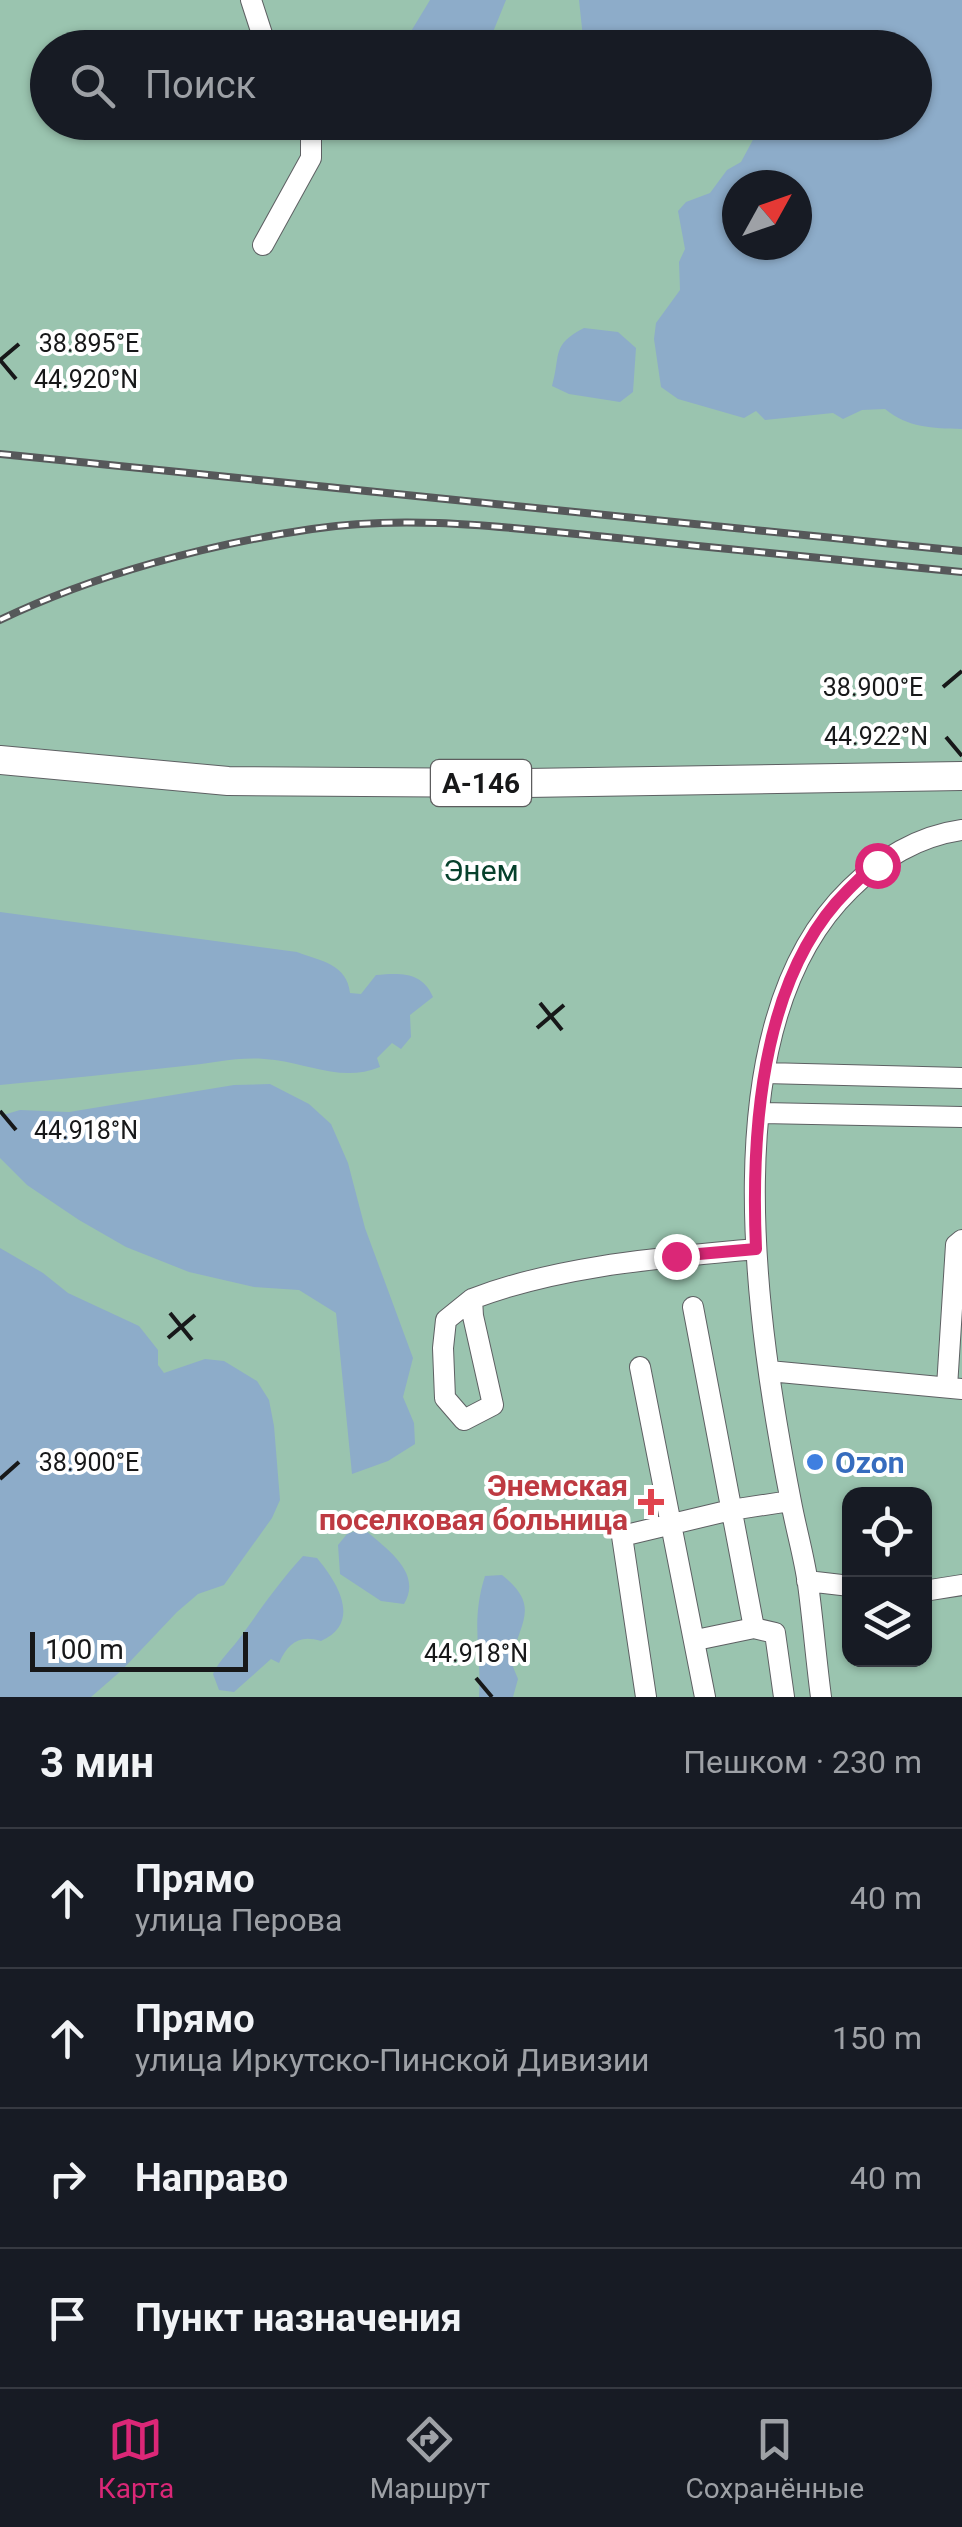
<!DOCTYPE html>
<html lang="ru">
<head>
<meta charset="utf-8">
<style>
	body { margin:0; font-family:Roboto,sans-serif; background:#20242c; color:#f1f3f6 }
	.controls { position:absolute; right:30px; bottom:30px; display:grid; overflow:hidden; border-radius:20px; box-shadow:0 2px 8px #0004 }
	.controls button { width:90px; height:90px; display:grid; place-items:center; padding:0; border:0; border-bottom:2px solid #363941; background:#171b24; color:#f1f3f6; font:50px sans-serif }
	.compass { position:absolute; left:722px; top:170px; width:90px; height:90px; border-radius:50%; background:#171b24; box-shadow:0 2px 8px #0004; rotate:50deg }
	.scale { position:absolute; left:30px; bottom:25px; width:218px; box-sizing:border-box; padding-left:10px; border:5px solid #171819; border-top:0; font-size:28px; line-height:35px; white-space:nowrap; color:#171819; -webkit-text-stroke:8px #fff; paint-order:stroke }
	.stop { position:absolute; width:30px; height:30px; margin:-22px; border:8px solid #db2777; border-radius:50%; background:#fff }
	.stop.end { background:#db2777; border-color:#fff; box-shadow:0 2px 10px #0008 }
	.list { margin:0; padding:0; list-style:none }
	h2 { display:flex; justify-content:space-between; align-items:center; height:130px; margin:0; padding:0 40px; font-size:42px }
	h2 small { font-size:32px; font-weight:400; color:#9ea1a6 }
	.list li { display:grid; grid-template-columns:65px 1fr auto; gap:30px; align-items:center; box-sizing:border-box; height:140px; padding:0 40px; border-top:2px solid #363941 }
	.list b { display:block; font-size:38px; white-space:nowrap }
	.list p { margin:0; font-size:32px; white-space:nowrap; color:#9ea1a6 }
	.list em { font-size:32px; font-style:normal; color:#9ea1a6 }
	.icon { flex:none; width:55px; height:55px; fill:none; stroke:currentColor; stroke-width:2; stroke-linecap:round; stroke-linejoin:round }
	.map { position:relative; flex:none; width:962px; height:1697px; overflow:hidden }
	.search { position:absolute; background:#171b24; box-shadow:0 2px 8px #0004; left:30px; right:30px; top:30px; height:110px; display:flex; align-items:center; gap:25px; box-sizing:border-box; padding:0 35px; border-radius:55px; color:#9ea1a6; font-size:38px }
	.sheet { height:690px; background:#171b24 }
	nav { display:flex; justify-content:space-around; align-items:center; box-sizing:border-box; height:140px; border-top:2px solid #363941; background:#171b24; font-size:28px; color:#9ea1a6 }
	nav a { display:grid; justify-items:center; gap:5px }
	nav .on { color:#db2777 }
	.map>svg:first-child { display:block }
	.green { fill:#9ac4af; fill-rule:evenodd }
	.water { fill:#8dacc9; fill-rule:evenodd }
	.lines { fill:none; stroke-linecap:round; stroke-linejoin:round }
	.minor-casing { stroke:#5e6063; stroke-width:22 }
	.highway-casing { stroke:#5e6063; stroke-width:30 }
	.minor { stroke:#fff; stroke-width:20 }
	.highway { stroke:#fff; stroke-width:28 }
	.rail-casing { stroke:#56585a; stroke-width:8 }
	.rail { stroke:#fff; stroke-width:4; stroke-dasharray:11; stroke-linecap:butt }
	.route { stroke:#db2777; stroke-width:12 }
	.ticks { fill:none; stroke:#171819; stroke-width:4 }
	.shop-dot { fill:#3f7fe0; stroke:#fff; stroke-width:4 }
	.health-dot { fill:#e0444e; stroke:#fff; stroke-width:4 }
	.labels { text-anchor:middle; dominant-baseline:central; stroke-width:8; stroke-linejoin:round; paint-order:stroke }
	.shield { fill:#fff; stroke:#5d5d5e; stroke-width:2.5 }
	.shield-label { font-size:28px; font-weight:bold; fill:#171819 }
	.park-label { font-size:30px; fill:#06412c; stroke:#fff }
	.shop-label { font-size:30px; font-weight:bold; fill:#366cbe; stroke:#fff; text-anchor:start }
	.health-label { font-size:30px; font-weight:bold; fill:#be3a42; stroke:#fff; text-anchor:end }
	.ticks-label { font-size:25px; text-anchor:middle; fill:#171819; stroke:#fff; stroke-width:8; stroke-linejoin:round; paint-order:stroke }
</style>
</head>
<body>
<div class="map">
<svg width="962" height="1697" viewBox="0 0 962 1697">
	<rect width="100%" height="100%" fill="#e3e6e9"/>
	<path class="green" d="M0 0H962V1697H0ZM48 48H914V122H48ZM737 185H797V245H737ZM850 1494H924V1660H850Z"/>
	<path class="water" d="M430 0H506L493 32 471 46 411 47 410 33Z
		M579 0H962V429C932 428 908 428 885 409L862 410 843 419 833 413 765 420 756 411 744 418 678 399 661 387 654 339 656 323 680 290 679 262 685 249 678 211 686 202 710 193 727 170 741 162 755 136 770 123 914 122V48H668L646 37 636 38 632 47H620L606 41 600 47H584ZM737 185H797V245H737Z
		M584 328 618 332 636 348 633 392 620 402 569 394 552 386C561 354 551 345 584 328Z
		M0 912 297 952C321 961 347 964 350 993L361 994 376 975C400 973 422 971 433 997L410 1015 411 1037 401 1049 392 1043 377 1058 380 1067C344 1082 311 1065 275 1060 243 1055 214 1063 184 1066 122 1073 61 1079 0 1085Z
		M270 1084 309 1104 331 1124 348 1163 365 1228 413 1358 403 1397 414 1423 415 1444 388 1461 352 1474 336 1313 299 1290 254 1287 189 1272 126 1247 79 1220 27 1185 0 1158V1116L20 1110 69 1112 234 1085Z
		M0 1248 43 1273 68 1293 139 1326 158 1350V1365L164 1373 205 1359 224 1361 257 1381 269 1400 274 1426 280 1500 272 1518 224 1585 198 1594 177 1612 122 1670 91 1697H0Z
		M363 1528C386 1549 423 1572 404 1604L381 1601 340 1574 338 1545 347 1534Z
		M303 1556 317 1558C338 1583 362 1623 321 1641 299 1634 288 1643 279 1663L271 1659 234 1692 219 1690 213 1674C220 1659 232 1649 242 1635 262 1607 280 1581 303 1556Z
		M502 1575C542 1607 519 1622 511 1662L518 1679 513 1697H479C482 1653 470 1623 485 1576Z"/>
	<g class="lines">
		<defs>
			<path id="minor" d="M251 0 264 40 270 48
				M263 245 311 158V122
				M765 1073 962 1078
				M759 1113 962 1117
				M472 1299 446 1320 443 1348 445 1398 464 1420 493 1405 473 1316 472 1299C561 1265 662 1258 756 1249
				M693 1307 754 1628 696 1640
				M640 1367 705 1697
				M769 1371 962 1389
				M947 1387 956 1245 962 1240
				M807 1581 850 1586
				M924 1591 962 1585
				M754 1628 775 1633 784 1697
				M646 1697 622 1536 731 1510 790 1501
				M821 1697C816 1659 813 1621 808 1584 804 1556 796 1529 791 1502 757 1328 709 1026 850 889 880 859 919 836 962 830"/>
			<path id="highway" d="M0 760 228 781 526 783 962 776"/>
		</defs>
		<use href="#minor" class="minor-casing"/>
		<use href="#highway" class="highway-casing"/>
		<use href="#minor" class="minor"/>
		<use href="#highway" class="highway"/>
		<defs>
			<path id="rail" d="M0 454 962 551
				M0 620C93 575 209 544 312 529 409 514 510 528 607 537 725 549 844 560 962 572"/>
		</defs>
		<use href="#rail" class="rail-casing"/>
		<use href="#rail" class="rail"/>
	</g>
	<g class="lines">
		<path class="route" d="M676 1256 756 1249C751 1133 760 977 848 890 857 881 866 871 877 865"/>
	</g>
	<path class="ticks" d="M0 360 19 344M0 360 16 379M943 687 962 671M946 737 962 756M540 1003 562 1030M537 1028 564 1005M0 1111 16 1130M170 1313 192 1340M168 1338 195 1315M0 1479 19 1462M476 1678 492 1697"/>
	<circle class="shop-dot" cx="815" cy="1462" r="10"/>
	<path class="health-dot" d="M646 1487h10v10h10v10h-10v10h-10v-10h-10v-10h10z"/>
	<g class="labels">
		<rect class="shield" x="431" y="760" width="100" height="46" rx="8"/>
		<g class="shield-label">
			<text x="481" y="783">А-146</text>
		</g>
		<g class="park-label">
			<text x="481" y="870">Энем</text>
		</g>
		<g class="shop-label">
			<text x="835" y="1462">Ozon</text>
		</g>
		<g class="health-label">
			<text x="628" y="1485">Энемская<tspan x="628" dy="34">поселковая больница</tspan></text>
		</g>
	</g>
	<g class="ticks-label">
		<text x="89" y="352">38.895°E</text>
		<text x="86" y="388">44.920°N</text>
		<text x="873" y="696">38.900°E</text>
		<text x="876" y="745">44.922°N</text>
		<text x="86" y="1139">44.918°N</text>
		<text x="89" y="1471">38.900°E</text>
		<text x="476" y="1662">44.918°N</text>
	</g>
</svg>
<div class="controls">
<button><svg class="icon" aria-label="locate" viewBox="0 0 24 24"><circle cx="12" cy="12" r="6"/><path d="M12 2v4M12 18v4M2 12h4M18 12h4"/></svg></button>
<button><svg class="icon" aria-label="layers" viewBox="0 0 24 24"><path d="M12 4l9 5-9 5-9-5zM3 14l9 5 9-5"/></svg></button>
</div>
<svg class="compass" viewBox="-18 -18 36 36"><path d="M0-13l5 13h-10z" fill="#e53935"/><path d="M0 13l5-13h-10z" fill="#9ea1a6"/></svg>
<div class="scale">100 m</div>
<div class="stop" style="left:877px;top:865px"></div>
<div class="stop end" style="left:676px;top:1256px"></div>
<div class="search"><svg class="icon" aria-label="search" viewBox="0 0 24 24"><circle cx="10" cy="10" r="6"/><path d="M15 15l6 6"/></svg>Поиск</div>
</div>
<section class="sheet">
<h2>3 мин<small>Пешком · 230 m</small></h2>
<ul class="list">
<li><svg class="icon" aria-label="ahead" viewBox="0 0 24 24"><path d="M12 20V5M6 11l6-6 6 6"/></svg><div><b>Прямо</b><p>улица Перова</p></div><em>40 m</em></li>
<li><svg class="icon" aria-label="ahead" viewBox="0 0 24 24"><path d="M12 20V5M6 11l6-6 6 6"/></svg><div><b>Прямо</b><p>улица Иркутско-Пинской Дивизии</p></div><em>150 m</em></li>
<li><svg class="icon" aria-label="right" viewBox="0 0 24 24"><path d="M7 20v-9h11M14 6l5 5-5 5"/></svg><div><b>Направо</b></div><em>40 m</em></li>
<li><svg class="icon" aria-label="arrive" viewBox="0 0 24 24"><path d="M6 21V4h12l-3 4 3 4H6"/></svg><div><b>Пункт назначения</b></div></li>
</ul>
</section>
<nav>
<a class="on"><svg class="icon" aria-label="map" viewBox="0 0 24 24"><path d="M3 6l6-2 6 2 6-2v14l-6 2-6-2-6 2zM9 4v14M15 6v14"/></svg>Карта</a>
<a><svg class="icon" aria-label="directions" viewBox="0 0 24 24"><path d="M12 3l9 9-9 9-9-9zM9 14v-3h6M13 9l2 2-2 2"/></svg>Маршрут</a>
<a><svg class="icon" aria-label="saved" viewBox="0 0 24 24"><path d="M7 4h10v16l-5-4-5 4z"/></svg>Сохранённые</a>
</nav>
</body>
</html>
